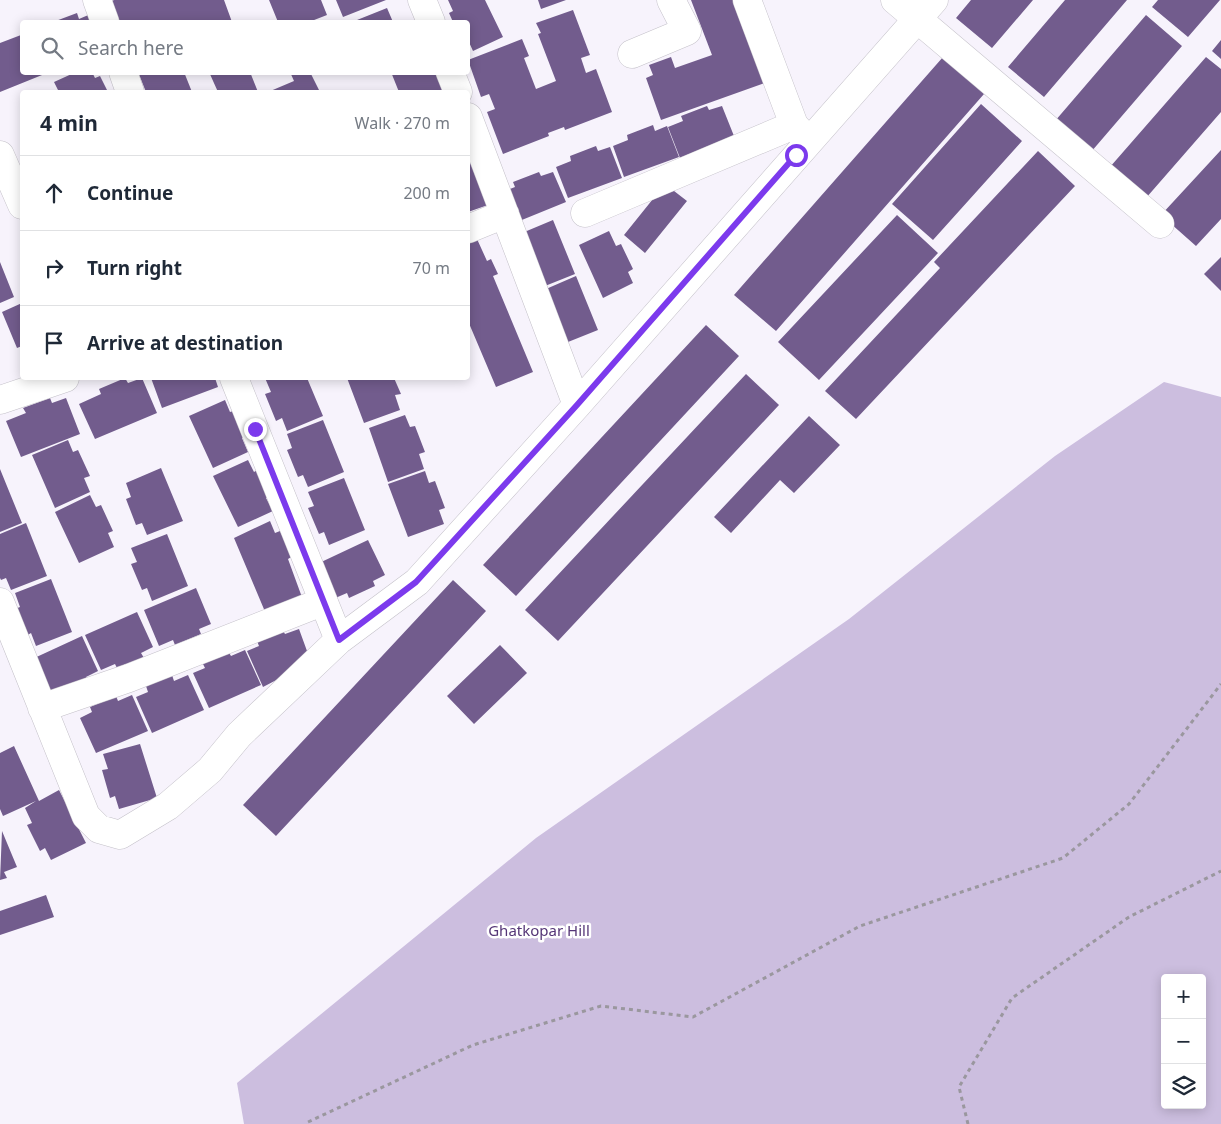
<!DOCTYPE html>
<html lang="en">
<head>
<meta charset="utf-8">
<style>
	body { margin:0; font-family:"Noto Sans",sans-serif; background:#f6f6f7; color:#1f2937 }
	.controls { position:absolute; right:15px; bottom:15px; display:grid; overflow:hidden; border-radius:5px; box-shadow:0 2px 12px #0003 }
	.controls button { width:45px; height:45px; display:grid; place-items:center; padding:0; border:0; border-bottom:1px solid #e0e1e3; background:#fff; color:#1f2937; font:25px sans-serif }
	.stop { position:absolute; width:15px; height:15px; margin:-11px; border:4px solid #7c3aed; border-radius:50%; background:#fff }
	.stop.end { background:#7c3aed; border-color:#fff; box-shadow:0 1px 5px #0008 }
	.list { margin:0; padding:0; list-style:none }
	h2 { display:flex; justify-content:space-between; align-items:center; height:65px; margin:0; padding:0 20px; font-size:21px }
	h2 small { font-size:16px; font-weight:400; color:#747a83 }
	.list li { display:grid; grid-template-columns:32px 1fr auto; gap:15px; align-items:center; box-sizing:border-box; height:75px; padding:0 20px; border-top:1px solid #e0e1e3 }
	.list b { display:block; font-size:19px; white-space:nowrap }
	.list em { font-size:16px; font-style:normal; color:#747a83 }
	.icon { flex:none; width:28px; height:28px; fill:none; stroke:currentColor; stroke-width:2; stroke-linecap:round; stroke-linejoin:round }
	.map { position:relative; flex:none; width:1221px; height:1124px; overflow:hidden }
	.search { position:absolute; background:#fff; box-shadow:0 2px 12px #0003; left:20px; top:20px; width:450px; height:55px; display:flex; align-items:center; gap:12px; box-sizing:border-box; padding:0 18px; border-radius:5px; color:#747a83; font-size:19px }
	.panel { position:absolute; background:#fff; box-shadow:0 2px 12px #0003; left:20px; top:90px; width:450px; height:290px; border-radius:5px }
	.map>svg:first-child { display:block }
	.green { fill:#ccbedf; fill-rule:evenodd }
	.building { fill:#725c8d }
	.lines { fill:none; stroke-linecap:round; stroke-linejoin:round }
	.minor-casing { stroke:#c4c1c9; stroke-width:29 }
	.path { stroke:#9a979e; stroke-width:3; stroke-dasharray:4 4; stroke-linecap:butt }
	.minor { stroke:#fff; stroke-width:28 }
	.route { stroke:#7c3aed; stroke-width:6 }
	.labels { text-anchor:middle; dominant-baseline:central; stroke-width:5; stroke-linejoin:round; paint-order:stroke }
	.park-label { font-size:15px; fill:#553677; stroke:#fff }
</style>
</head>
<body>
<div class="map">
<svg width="1221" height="1124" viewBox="0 0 1221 1124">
	<rect width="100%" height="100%" fill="#f7f3fc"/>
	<path class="green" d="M1164 382 1221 397V1124H244L237 1083 536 838 849 619 1055 456ZM1165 978H1202V1105H1165Z"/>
	<path class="building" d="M114 0H224L232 22H118L110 2Z
		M269 0H321L327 15 309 22H278Z
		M336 0H386L343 17Z
		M448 0H485L503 37 473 51 468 40V22H453L449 13 453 11Z
		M538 0H566L541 9Z
		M691 0H737L765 83 661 120 646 78 653 75 649 65 671 57 675 68 712 55Z
		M971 0H1033L992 48 956 18Z
		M1065 0H1127L1044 97 1008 67Z
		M1158 0H1220L1188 37 1152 7Z
		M387 8 393 22H352Z
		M573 10 590 55 581 58 586 73 596 69 612 112 565 130 564 127 548 133 549 136 503 154 487 112 495 109 489 94 481 97 468 60 522 39 529 56 524 58 536 89 556 81 538 34 541 33 536 23Z
		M77 13 79 19 93 13 97 22H53Z
		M1146 15 1182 46 1091 152 1055 121Z
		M21 35 22 72 47 73 0 92V43Z
		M1221 40V59L1212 51Z
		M943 57 984 94 776 331 734 295Z
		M1206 57 1221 69V112L1146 198 1110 167Z
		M76 72H92L95 78 100 76 108 92H59L54 82Z
		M138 72H184L192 92H146Z
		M209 72H250L258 92H218Z
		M290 72H310L320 92H268L294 81Z
		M391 72H441L448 92H399Z
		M981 104 1022 141 933 240 892 204Z
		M707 106 709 110 722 106 734 136 680 158 668 127 683 121 681 116Z
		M653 125 655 131 667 126 679 157 624 177 613 146 628 140 627 135Z
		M596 146 598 151 610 147 622 178 568 198 556 167 571 161 570 156Z
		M468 147 488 205 468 212Z
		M1221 150V219L1196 246 1161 215Z
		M1038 151 1075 186 856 419 825 391 940 268 934 262Z
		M539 172 541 176 553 172 566 202 512 224 500 193 515 187 513 182Z
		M665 184 687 201 645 253 624 235Z
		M897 215 938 253 819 380 778 342Z
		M553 220 575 274 545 286 522 233Z
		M609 231 616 246 621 244 633 269 628 272 633 283 603 298 579 245Z
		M477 239 487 261 491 259 498 274 493 276 533 372 496 387 468 321V243Z
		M1221 257V291L1204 274Z
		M0 262 14 297 0 303Z
		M576 276 598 330 568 342 546 289Z
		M22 303V346L17 348 2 312Z
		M706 325 739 356 516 596 483 565Z
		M746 374 779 405 558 641 525 610Z
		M125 378 128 383 142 378 157 413 95 439 79 404 101 394 99 389Z
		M151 378H215L218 387 162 408Z
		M265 378H307L323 416 287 431 282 418 276 421 265 394 271 392Z
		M347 378H394L401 394 395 395 400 410 364 423Z
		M50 398 52 403 66 398 80 434 21 457 6 421 26 413 23 408Z
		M225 400 230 412 236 410 248 436 242 438 248 452 213 468 189 416Z
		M405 415 410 427 415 426 425 452 419 454 424 469 388 482 369 428Z
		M809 416 840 445 794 493 780 480 731 533 714 517Z
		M323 420 344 472 308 487 303 475 298 477 287 450 292 448 287 434Z
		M68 440 73 452 78 450 90 476 84 478 90 492 55 508 32 455Z
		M248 460 254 472 259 469 272 495 266 498 273 511 238 527 213 476Z
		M161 468 183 521 147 535 142 523 136 525 126 499 131 497 126 483Z
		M0 469 22 523 0 532Z
		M425 471 429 483 435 481 445 508 439 510 444 524 408 537 388 484Z
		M344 478 365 530 329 545 324 532 319 534 308 508 314 506 308 492Z
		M90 495 96 507 101 505 113 531 108 533 114 547 79 563 55 512Z
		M270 521 275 533 280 531 293 556 288 559 303 600 266 614 234 538Z
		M26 523 47 576 11 590 6 578 1 580 0 578V534Z
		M167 534 188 586 152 601 147 588 142 590 131 564 137 562 131 548Z
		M368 540 385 575 373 581 375 586 349 598 347 593 333 599 317 564Z
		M51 579 72 632 36 646 31 633 26 636 15 609 20 607 15 593Z
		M453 580 486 611 276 836 243 805Z
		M196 588 211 624 199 629 201 634 175 645 173 640 159 646 144 610Z
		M137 612 153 647 141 653 144 658 118 670 115 664 101 670 85 635Z
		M282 629 285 634 299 629 311 662 263 687 247 651 259 646 257 641Z
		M82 636 98 671 86 677 88 682 47 695 30 660Z
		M500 645 527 673 474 724 447 696Z
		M245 650 261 685 209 708 193 673 205 668 202 662 228 651 231 656Z
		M172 675 174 681 188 675 204 710 152 733 136 697 148 692 146 686Z
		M132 695 148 731 96 753 80 718 92 712 90 707 116 696 118 701Z
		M140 744 157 798 119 809 115 796 110 798 102 770 108 769 103 754Z
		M14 746 39 801 59 790 86 843 51 860 45 848 40 851 27 825 32 823 25 808 36 801 3 816 0 809V753Z
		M2 831 17 867 4 872 7 878 0 880Z
		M46 895 54 917 0 935V911Z"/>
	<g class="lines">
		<defs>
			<path id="minor" d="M97 0 105 22
				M422 0 431 22
				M747 0 794 125 806 138
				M895 0 1160 224
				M632 54 687 31 671 0
				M123 72 130 92
				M450 72 458 92
				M468 117 577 405
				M0 155 22 205
				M585 213 794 125
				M468 229 505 214
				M234 378 339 640
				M0 400 65 378
				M0 602 86 816 99 829 120 835 168 806 210 770 239 735 339 640 417 582 577 405 934 0
				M42 708 129 678 322 602"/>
		</defs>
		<use href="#minor" class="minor-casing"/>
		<path class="path" d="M308 1122 473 1045 601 1006 693 1017 860 926 1063 858 1129 804 1221 684
			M968 1124 959 1087 1012 998 1129 917 1221 871"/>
		<use href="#minor" class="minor"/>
	</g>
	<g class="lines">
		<path class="route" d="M255 429 339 640 416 582 577 405 796 155"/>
	</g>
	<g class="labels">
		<g class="park-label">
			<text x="539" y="930">Ghatkopar Hill</text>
		</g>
	</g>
</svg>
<div class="controls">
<button>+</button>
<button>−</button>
<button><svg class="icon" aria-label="layers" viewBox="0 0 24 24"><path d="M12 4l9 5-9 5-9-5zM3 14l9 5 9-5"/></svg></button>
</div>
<div class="stop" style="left:796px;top:155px"></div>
<div class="stop end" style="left:255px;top:429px"></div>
<div class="search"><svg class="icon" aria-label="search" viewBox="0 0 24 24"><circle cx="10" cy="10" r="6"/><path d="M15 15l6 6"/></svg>Search here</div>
<section class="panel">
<h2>4 min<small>Walk · 270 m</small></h2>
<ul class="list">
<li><svg class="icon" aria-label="ahead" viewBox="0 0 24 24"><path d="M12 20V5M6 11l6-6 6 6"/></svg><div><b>Continue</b></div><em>200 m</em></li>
<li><svg class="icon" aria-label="right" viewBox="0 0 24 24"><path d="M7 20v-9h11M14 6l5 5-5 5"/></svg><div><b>Turn right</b></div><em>70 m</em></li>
<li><svg class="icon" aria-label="arrive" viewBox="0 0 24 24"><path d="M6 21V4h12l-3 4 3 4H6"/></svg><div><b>Arrive at destination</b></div></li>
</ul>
</section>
</div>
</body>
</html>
